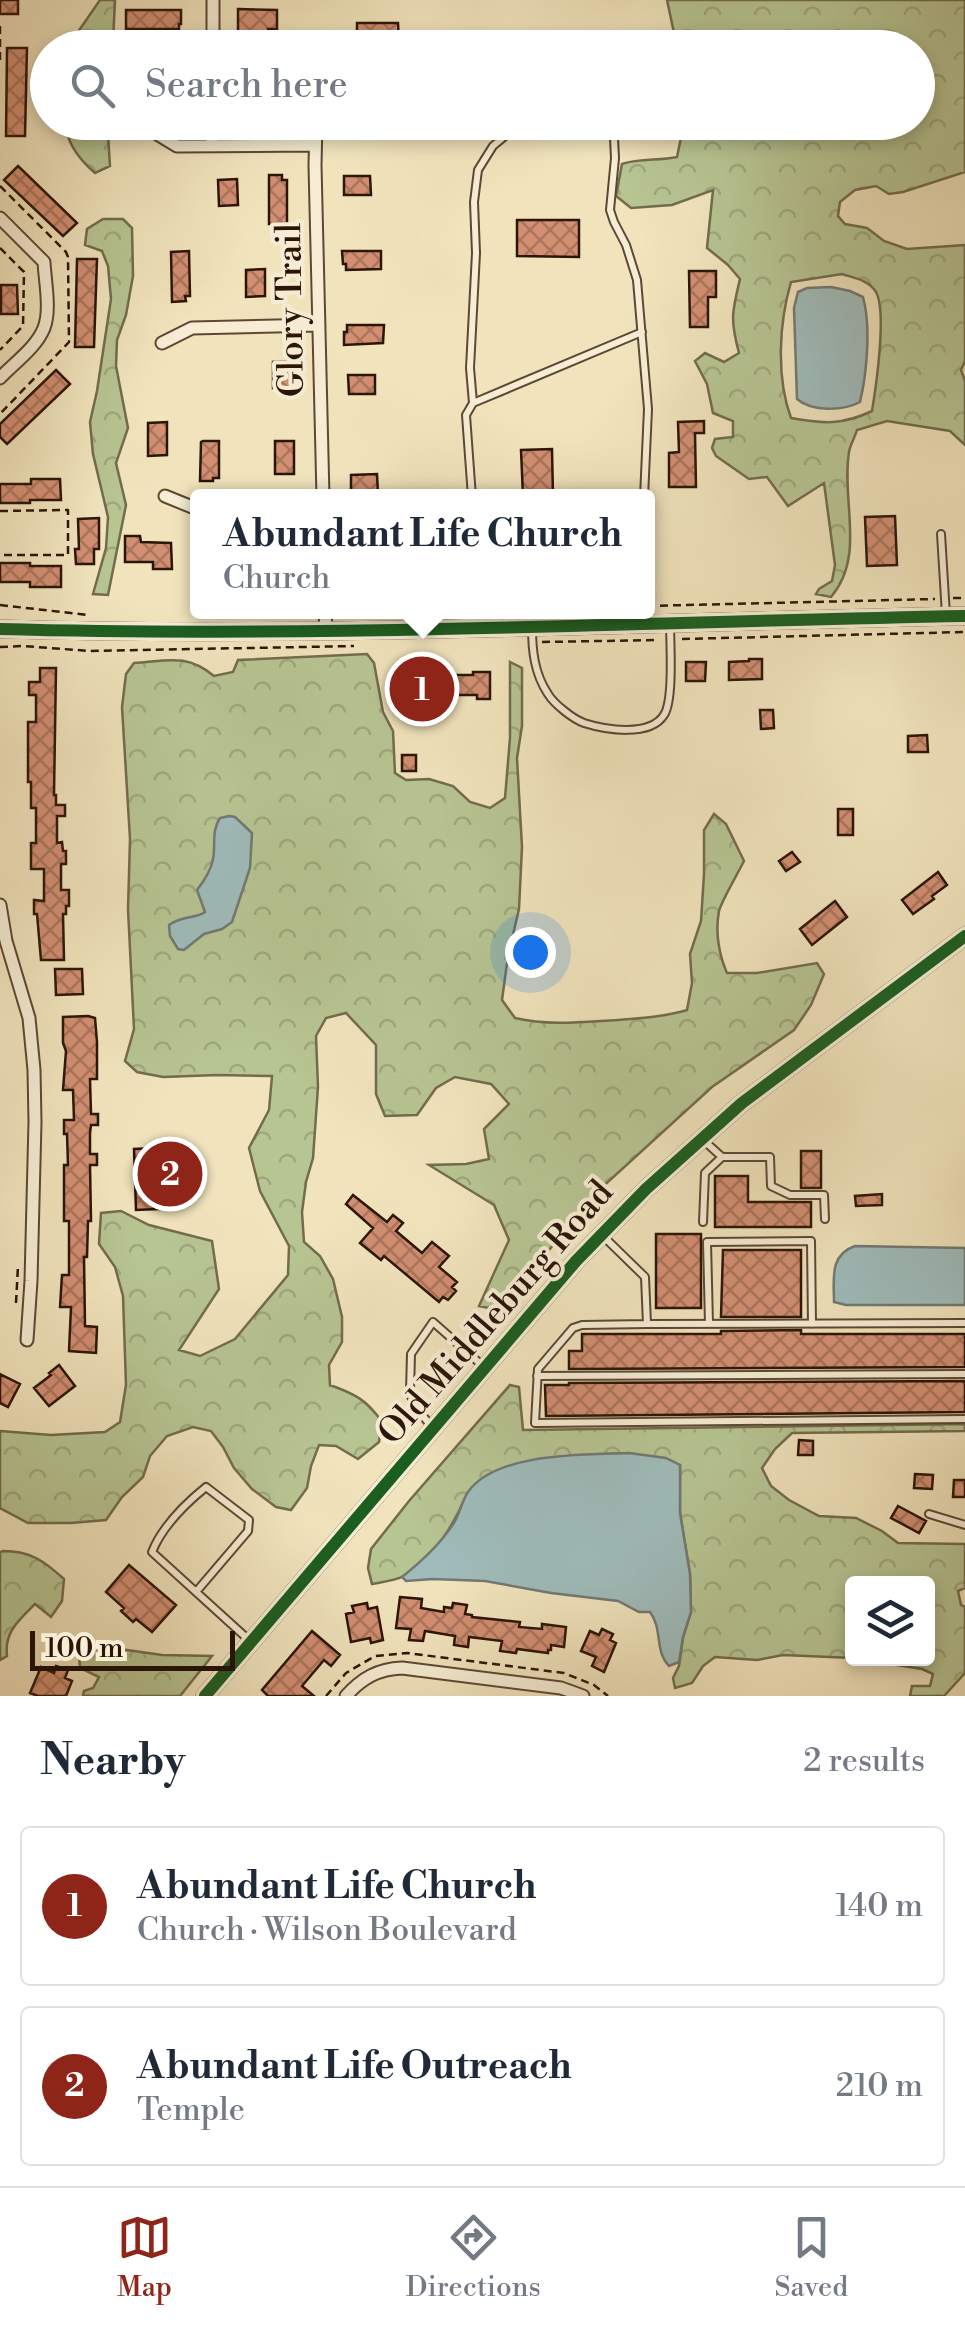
<!DOCTYPE html>
<html lang="en">
<head>
<meta charset="utf-8">
<style>
	body { margin:0; font-family:"Libre Bodoni",serif; background:#f2f2f3; color:#1f2937 }
	.controls { position:absolute; right:30px; bottom:30px; display:grid; overflow:hidden; border-radius:10px; box-shadow:0 5px 15px #0003 }
	.controls button { width:90px; height:90px; display:grid; place-items:center; padding:0; border:0; border-bottom:2px solid #e0e1e3; background:#fff; color:#1f2937; font:50px sans-serif }
	.scale { position:absolute; left:30px; bottom:25px; width:205px; box-sizing:border-box; padding-left:10px; border:5px solid #2c1407; border-top:0; font-size:28px; line-height:35px; white-space:nowrap; color:#2c1407; -webkit-text-stroke:8px #f6edd4; paint-order:stroke }
	.you { position:absolute; left:530px; top:952px; width:35px; height:35px; margin:-25px; border:8px solid #fff; border-radius:50%; background:#1a73e8; box-shadow:0 0 0 15px #1a73e833 }
	.badge { display:grid; place-items:center; width:65px; height:65px; border-radius:50%; background:#8f2418; color:#fff; font-size:32px; font-weight:700 }
	.pin { position:absolute; translate:-50% -50%; border:5px solid #fff; box-shadow:0 2px 10px #0006 }
	.popup { position:absolute; left:190px; top:489px; width:465px; height:130px; box-sizing:border-box; display:grid; place-content:center; border-radius:10px; background:#fff; filter:drop-shadow(0 2px 8px #0005); font-size:32px; white-space:nowrap; color:#747a83 }
	.popup b { font-size:38px; color:#1f2937 }
	.popup::after { content:''; position:absolute; left:50%; top:100%; margin-left:-20px; border:20px solid transparent; border-top-color:#fff }
	.list { margin:0; padding:0; list-style:none }
	h2 { display:flex; justify-content:space-between; align-items:center; height:130px; margin:0; padding:0 40px; font-size:42px }
	h2 small { font-size:32px; font-weight:400; color:#747a83 }
	.list li { display:grid; grid-template-columns:65px 1fr auto; gap:30px; align-items:center; box-sizing:border-box; height:160px; margin:0 20px 20px; padding:0 20px; border:2px solid #e0e1e3; border-radius:10px }
	.list b { display:block; font-size:38px; white-space:nowrap }
	.list p { margin:0; font-size:32px; white-space:nowrap; color:#747a83 }
	.list em { font-size:32px; font-style:normal; color:#747a83 }
	.icon { flex:none; width:55px; height:55px; fill:none; stroke:currentColor; stroke-width:2; stroke-linecap:round; stroke-linejoin:round }
	.map { position:relative; flex:none; width:965px; height:1696px; overflow:hidden }
	.search { position:absolute; background:#fff; box-shadow:0 5px 15px #0003; left:30px; right:30px; top:30px; height:110px; display:flex; align-items:center; gap:25px; box-sizing:border-box; padding:0 35px; border-radius:55px; color:#747a83; font-size:38px }
	.sheet { height:490px; background:#fff }
	nav { display:flex; justify-content:space-around; align-items:center; box-sizing:border-box; height:140px; border-top:2px solid #e0e1e3; background:#fff; font-size:28px; color:#747a83 }
	nav a { display:grid; justify-items:center; gap:5px }
	nav .on { color:#8f2418 }
	.map>svg:first-child { display:block }
	.forest { fill:url(#forest-crowns); stroke:#726c4d; stroke-width:2.5; fill-rule:evenodd }
	.water { fill:#9fbcbb; stroke:#717973; stroke-width:2.5 }
	.building { fill:url(#building-cross-hatch); stroke:#2c1407; stroke-width:2.5 }
	.lines { fill:none; stroke-linecap:round; stroke-linejoin:round }
	.lane-casing { stroke:#5d4834; stroke-width:10 }
	.street-casing { stroke:#5d4834; stroke-width:15 }
	.secondary-casing { stroke:#2c1407; stroke-width:19 }
	.path { stroke:#2c1407; stroke-width:2.5; stroke-dasharray:8 5; stroke-linecap:butt }
	.lane { stroke:#f6edd4; stroke-width:6 }
	.street { stroke:#f6edd4; stroke-width:11 }
	.secondary { stroke:#f6edd4; stroke-width:15 }
	.cycleway-casing { stroke:#f6edd4; stroke-width:19 }
	.cycleway { stroke:#1b5e20; stroke-width:12 }
	.labels { text-anchor:middle; dominant-baseline:central; stroke-width:8; stroke-linejoin:round; paint-order:stroke }
	.street-label { font-size:35px; fill:#2c1407; stroke:#f6edd4 }
</style>
</head>
<body>
<div class="map">
<svg width="965" height="1696" viewBox="0 0 965 1696">
	<defs>
		<pattern id="forest-crowns" width="20" height="18" patternUnits="userSpaceOnUse" patternTransform="scale(2.5)"><rect width="20" height="18" fill="#b7c593"/><path d="M2 6a3 3 0 1 1 6 0M12 15a3 3 0 1 1 6 0" fill="none" stroke="#9ea87d"/></pattern>
		<pattern id="building-cross-hatch" width="8" height="8" patternUnits="userSpaceOnUse" patternTransform="scale(2.5)"><rect width="8" height="8" fill="#d28f72"/><path d="M0 0l8 8M0 8l8-8" fill="none" stroke="#ab745c"/></pattern>
	</defs>
	<rect width="100%" height="100%" fill="#f1e4bd"/>
	<filter id="stains"><feTurbulence type="fractalNoise" baseFrequency=".002" numOctaves="4"/><feColorMatrix values="0 0 0 0 .2 0 0 0 0 .09 0 0 0 0 .02 0 0 0 .5 -.17"/></filter>
	<radialGradient id="worn" r=".72"><stop offset=".6" stop-color="#630" stop-opacity="0"/><stop offset="1" stop-color="#630" stop-opacity=".3"/></radialGradient>
	<path class="forest" d="M100 0H115L113 42 110 47H70L71 42Z
		M667 0H965V172L903 192 889 194 876 186 855 190 840 202 838 216 845 224 867 228 884 241 907 249 965 245V361L961 370 965 381V445L950 431 887 421 857 430C855 437 850 445 849 452 841 501 866 556 831 597L816 594 819 589 832 581 835 565 824 483 788 506 767 477 749 479 716 456 712 448 715 439 733 437V421L713 413 707 384 695 361 705 353 724 362 739 353C730 320 732 312 740 279L728 265 707 248 713 190 672 205 631 208 616 196 622 164C640 158 659 161 677 157L684 123 918 122V48L677 47ZM842 274C854 278 869 280 876 292 887 312 876 387 872 411 843 425 823 424 791 418 776 377 779 323 791 282Z
		M66 123H104L108 135 110 166 95 173C80 160 66 142 66 123Z
		M103 219H123L132 228 133 276 126 315 117 340 116 366 128 428 116 463 126 505 108 595 93 594 106 548 108 517 93 454 90 422 97 391 111 299 108 266 102 251 85 245 87 229Z
		M367 654 374 663 383 712 393 731 395 773 406 780 429 779 453 786 470 802 490 808 505 798 510 738V662L522 668V726L517 758 522 847 519 909 508 956 502 1000 515 1018C550 1026 582 1022 617 1020 641 1018 664 1017 687 1010L692 983 690 954 701 921 704 874V830L714 814 726 824 744 861C738 873 721 902 719 911 715 932 719 955 727 973H757L817 963 824 974 811 1005 794 1030 712 1087 599 1190 499 1310 479 1306 509 1240 494 1205 429 1165 466 1164 489 1159 484 1129 509 1104 491 1084 455 1077 436 1088 417 1115 385 1116 376 1094V1045L346 1013 326 1018 316 1036 318 1087 313 1158 306 1182 302 1212 304 1242 320 1256 333 1279 342 1317V1342L329 1365 330 1385C355 1394 367 1400 382 1422L379 1442 358 1459 336 1446 319 1445 311 1466 307 1488 291 1510 276 1507 252 1489 234 1468 223 1447 211 1431 193 1427 167 1436 150 1456 143 1477 122 1497 106 1520 71 1523H28L0 1508V1431L51 1435 105 1432 120 1422 126 1385 123 1296 115 1267 99 1244 101 1213 121 1211 149 1225 212 1241 219 1289 179 1350 200 1356 235 1339 288 1275 289 1246 260 1191 249 1148 269 1110 272 1076 217 1075 163 1077 137 1072 125 1061 134 1029 128 909 130 839 122 707 126 674 134 663C167 661 186 653 214 676L233 672 238 660Z
		M510 1385 519 1387 523 1430 965 1424V1431L792 1433 775 1449 762 1468 771 1486 789 1500 819 1516 856 1518 882 1531 898 1543 965 1544V1588L958 1591 961 1605 965 1607V1673L944 1696H910L912 1686H930L933 1674 922 1669 859 1659 928 1658V1584H852V1658L783 1655 757 1660 715 1657 703 1666 692 1683 675 1688 673 1678 679 1666 683 1637 691 1612 690 1574 680 1513V1465L629 1453 539 1459 468 1492C454 1524 435 1557 404 1576 394 1581 382 1582 372 1584L368 1568 371 1549 409 1501Z
		M3 1551C31 1551 44 1561 64 1579L62 1601 51 1617 35 1604C19 1620 4 1632 7 1656L0 1660V1552Z
		M106 1647 162 1655 212 1656 180 1696H83L84 1691 93 1688 99 1677 80 1668 79 1654 89 1648Z"/>
	<path class="water" d="M831 287 850 291 863 297C871 325 867 373 860 402 843 411 812 412 797 399L794 308 798 292 807 288Z
		M229 816 235 817 252 833 250 868 232 922 222 929 204 934 184 950 178 949 170 936 169 925C183 915 196 919 205 912L197 890C204 881 211 871 213 859 216 845 211 831 220 818Z
		M855 1246 965 1248V1305H846L834 1302C834 1279 829 1255 855 1246Z
		M629 1453 666 1458 680 1465V1513L690 1574 691 1612 683 1637 679 1662 669 1666C654 1650 663 1629 650 1612H639L618 1601 551 1593 485 1581 433 1579 406 1581 402 1577C422 1561 442 1543 455 1521 460 1512 462 1501 468 1492 496 1452 585 1455 629 1453Z"/>
	<path class="building" d="M0 0H18V14H0Z
		M238 9 277 10V29H268V48H241V41H238Z
		M126 10H181V24H179V29H126Z
		M357 23H398L399 42 360 43V36H357Z
		M7 48H27L25 136H6Z
		M18 166 77 223 63 236 4 180Z
		M269 175H282V180H287V224H269Z
		M344 176H370L371 195H344Z
		M237 179 238 205 219 206 218 180Z
		M517 220H579V257L517 256Z
		M189 251 190 296H185L186 301 172 302 171 252Z
		M342 251H381V269L346 270V264H343Z
		M77 259H97L94 347H75Z
		M265 269V296L246 297V270Z
		M689 271H716V297H708V327H690Z
		M1 285H17L18 314H1Z
		M347 325H384L383 343 344 345V332H347Z
		M292 361 293 388H273V362Z
		M56 370 70 384 7 444 0 437V424Z
		M348 375H375V394H349Z
		M704 421V433H695L696 487H669V453L679 452 678 422Z
		M167 422V455L148 456V423Z
		M203 441H219V478H213V481H200L201 442Z
		M275 441H294V474H275Z
		M552 449 553 496H523L521 450Z
		M377 474 378 494H351V475Z
		M31 479H60L61 500H30V503H0V484H31Z
		M895 516 897 565 867 566 865 517Z
		M99 518V549H94V564H76L75 549H79L78 519Z
		M125 536H140L141 542 171 543 172 569H153V562H125Z
		M0 563H30V566H61V587H30V582H0Z
		M749 659H762V679L729 680V662L749 661Z
		M686 662H706L705 681H686Z
		M40 668H56L54 795H56V805H65V816H57V843L62 842 63 851H66V864H61V890H69V906H66V914H63L64 960H41L37 914H34V900L44 901V869H31V843H36V808H31V782H28V722H36V695H29V682H40Z
		M443 671V675H473V672H490V699H477V695H457V686L426 688 428 710H413L412 689 398 690V677L412 676V672Z
		M760 710H773L774 728 761 729Z
		M927 735 928 752H908V736Z
		M402 755H416V771H402Z
		M838 809H853V835H838Z
		M792 852 800 862 786 871 779 861Z
		M938 872 947 885 932 896 934 899 913 914 902 900Z
		M835 901 847 917 812 945 800 929Z
		M55 969H82L83 994 56 995Z
		M88 1016 95 1018 97 1042V1079H90L91 1114H98V1125H91L90 1133V1154H97V1165H90L91 1221H88L87 1257H84L85 1326 97 1327 96 1353 69 1351 71 1307H60L62 1275H69V1221H64V1165H68L67 1134H64V1120H74L73 1090H63L66 1051 63 1043V1017Z
		M178 1147 181 1208 136 1210 134 1149Z
		M801 1151H821V1188H801Z
		M715 1176H748V1202H811V1227H715Z
		M882 1194V1205L856 1206 855 1196Z
		M353 1195 387 1222 393 1215 403 1223 396 1231 422 1253 432 1242 449 1256 439 1267 457 1282 452 1287 456 1291 448 1300 443 1297 439 1302 384 1256 381 1260 360 1243 373 1228 346 1204Z
		M656 1234H701V1308H656Z
		M723 1250H801V1317H721Z
		M801 1330V1334H965V1367L569 1369V1351H582V1334H721V1331Z
		M59 1365 75 1386 49 1406 34 1388 51 1375 49 1373Z
		M0 1374 20 1384 8 1407 0 1403Z
		M965 1381V1412L546 1416 545 1385H569V1383Z
		M799 1440 813 1441V1455H798Z
		M915 1474 933 1475 932 1489 914 1488Z
		M954 1480H965V1497H953Z
		M898 1506 926 1521 919 1533 891 1518Z
		M129 1565 176 1605 152 1632 136 1619 133 1622 121 1611 124 1608 106 1592Z
		M400 1597 422 1599 421 1608 444 1612V1607L452 1608 453 1603 467 1605 465 1614 472 1615V1617L520 1622 519 1627 542 1629V1624L566 1627 564 1647 551 1645V1650H548V1653L517 1649 516 1653 500 1651 502 1641 469 1637 468 1647 454 1645 455 1636 425 1631 423 1641 409 1640 411 1629 396 1628Z
		M367 1603 368 1609 377 1607 383 1640 371 1643 370 1638 351 1642 346 1614 354 1612 352 1606Z
		M602 1629 613 1634 610 1640 616 1643 604 1672 592 1666 596 1657 581 1651 590 1631 599 1635Z
		M312 1631 340 1655 331 1666 324 1660 302 1686 314 1696H268L262 1690Z
		M56 1666 68 1670 65 1678 72 1681 66 1696H38L30 1693 41 1667 54 1673Z"/>
	<g class="lines">
		<defs>
			<path id="lane" d="M607 122 614 138 615 158 610 210 614 222 626 245 637 280 648 409 644 497
				M473 403 470 368 476 253 474 202 478 170 493 146 522 122
				M472 497 466 415 473 403 642 332
				M941 534 946 615
				M532 626C532 650 534 673 548 694 554 704 573 719 584 723 606 730 650 737 664 715 674 700 670 642 670 622
				M702 1139 722 1157H770L771 1186 790 1195H824L825 1219
				M703 1222 705 1173 722 1157
				M603 1236 645 1277 647 1324 582 1325 573 1328 538 1369 535 1423 965 1419
				M647 1324 965 1323
				M709 1324 707 1242 811 1241 812 1324
				M537 1376 965 1374
				M432 1427 413 1404 410 1391 411 1354 433 1322 484 1367
				M929 1514 965 1525
				M196 1592 248 1531 249 1520 206 1487C185 1504 162 1527 152 1552L250 1641"/>
			<path id="street" d="M213 48V0
				M316 122 315 165 323 497
				M154 132 177 146 315 145
				M212 145V122
				M0 218 44 262C45 282 51 310 44 328 36 348 14 363 0 378
				M162 343 192 328 319 325
				M165 496 197 509
				M325 612 326 630
				M0 905 6 941 29 1018 34 1070 35 1122 31 1281 27 1340
				M346 1696C362 1678 378 1669 402 1668L561 1688 583 1696"/>
			<path id="secondary" d="M0 629C321 638 644 622 965 616
				M205 1696 576 1261 646 1189 742 1103 965 936"/>
		</defs>
		<use href="#lane" class="lane-casing"/>
		<use href="#street" class="street-casing"/>
		<use href="#secondary" class="secondary-casing"/>
		<path class="path" d="M0 26V60
			M0 186 66 252 68 257 69 342 0 414
			M0 248 24 272 23 326 0 350
			M0 511 68 510V555H0
			M953 598H965
			M0 605 88 615
			M647 606 935 599
			M336 613 391 612
			M211 616 313 613
			M682 639 965 632
			M542 642 659 640
			M0 647 23 646 90 651 354 646
			M16 1303 18 1266
			M326 1696 346 1673 375 1656 407 1653 564 1673 594 1685 608 1696"/>
		<use href="#lane" class="lane"/>
		<use href="#street" class="street"/>
		<use href="#secondary" class="secondary"/>
		<defs>
			<path id="cycleway" d="M0 629C321 638 644 622 965 616
				M205 1696 576 1261 646 1189 742 1103 965 936"/>
		</defs>
		<use href="#cycleway" class="cycleway-casing"/>
		<use href="#cycleway" class="cycleway"/>
	</g>
	<g class="labels">
		<g class="street-label">
			<text transform="translate(291 310) rotate(-91)">Glory Trail</text>
			<text transform="translate(496 1313) rotate(-49)">Old Middleburg Road</text>
		</g>
	</g>
	<rect width="100%" height="100%" filter="url(#stains)"/>
	<rect width="100%" height="100%" fill="url(#worn)"/>
</svg>
<div class="controls">
<button><svg class="icon" aria-label="layers" viewBox="0 0 24 24"><path d="M12 4l9 5-9 5-9-5zM3 14l9 5 9-5"/></svg></button>
</div>
<div class="scale">100 m</div>
<div class="you"></div>
<div class="pin badge" style="left:422px;top:689px">1</div>
<div class="popup"><b>Abundant Life Church</b>Church</div>
<div class="pin badge" style="left:170px;top:1174px">2</div>
<div class="search"><svg class="icon" aria-label="search" viewBox="0 0 24 24"><circle cx="10" cy="10" r="6"/><path d="M15 15l6 6"/></svg>Search here</div>
</div>
<section class="sheet">
<h2>Nearby<small>2 results</small></h2>
<ul class="list">
<li><span class="badge">1</span><div><b>Abundant Life Church</b><p>Church · Wilson Boulevard</p></div><em>140 m</em></li>
<li><span class="badge">2</span><div><b>Abundant Life Outreach</b><p>Temple</p></div><em>210 m</em></li>
</ul>
</section>
<nav>
<a class="on"><svg class="icon" aria-label="map" viewBox="0 0 24 24"><path d="M3 6l6-2 6 2 6-2v14l-6 2-6-2-6 2zM9 4v14M15 6v14"/></svg>Map</a>
<a><svg class="icon" aria-label="directions" viewBox="0 0 24 24"><path d="M12 3l9 9-9 9-9-9zM9 14v-3h6M13 9l2 2-2 2"/></svg>Directions</a>
<a><svg class="icon" aria-label="saved" viewBox="0 0 24 24"><path d="M7 4h10v16l-5-4-5 4z"/></svg>Saved</a>
</nav>
</body>
</html>
